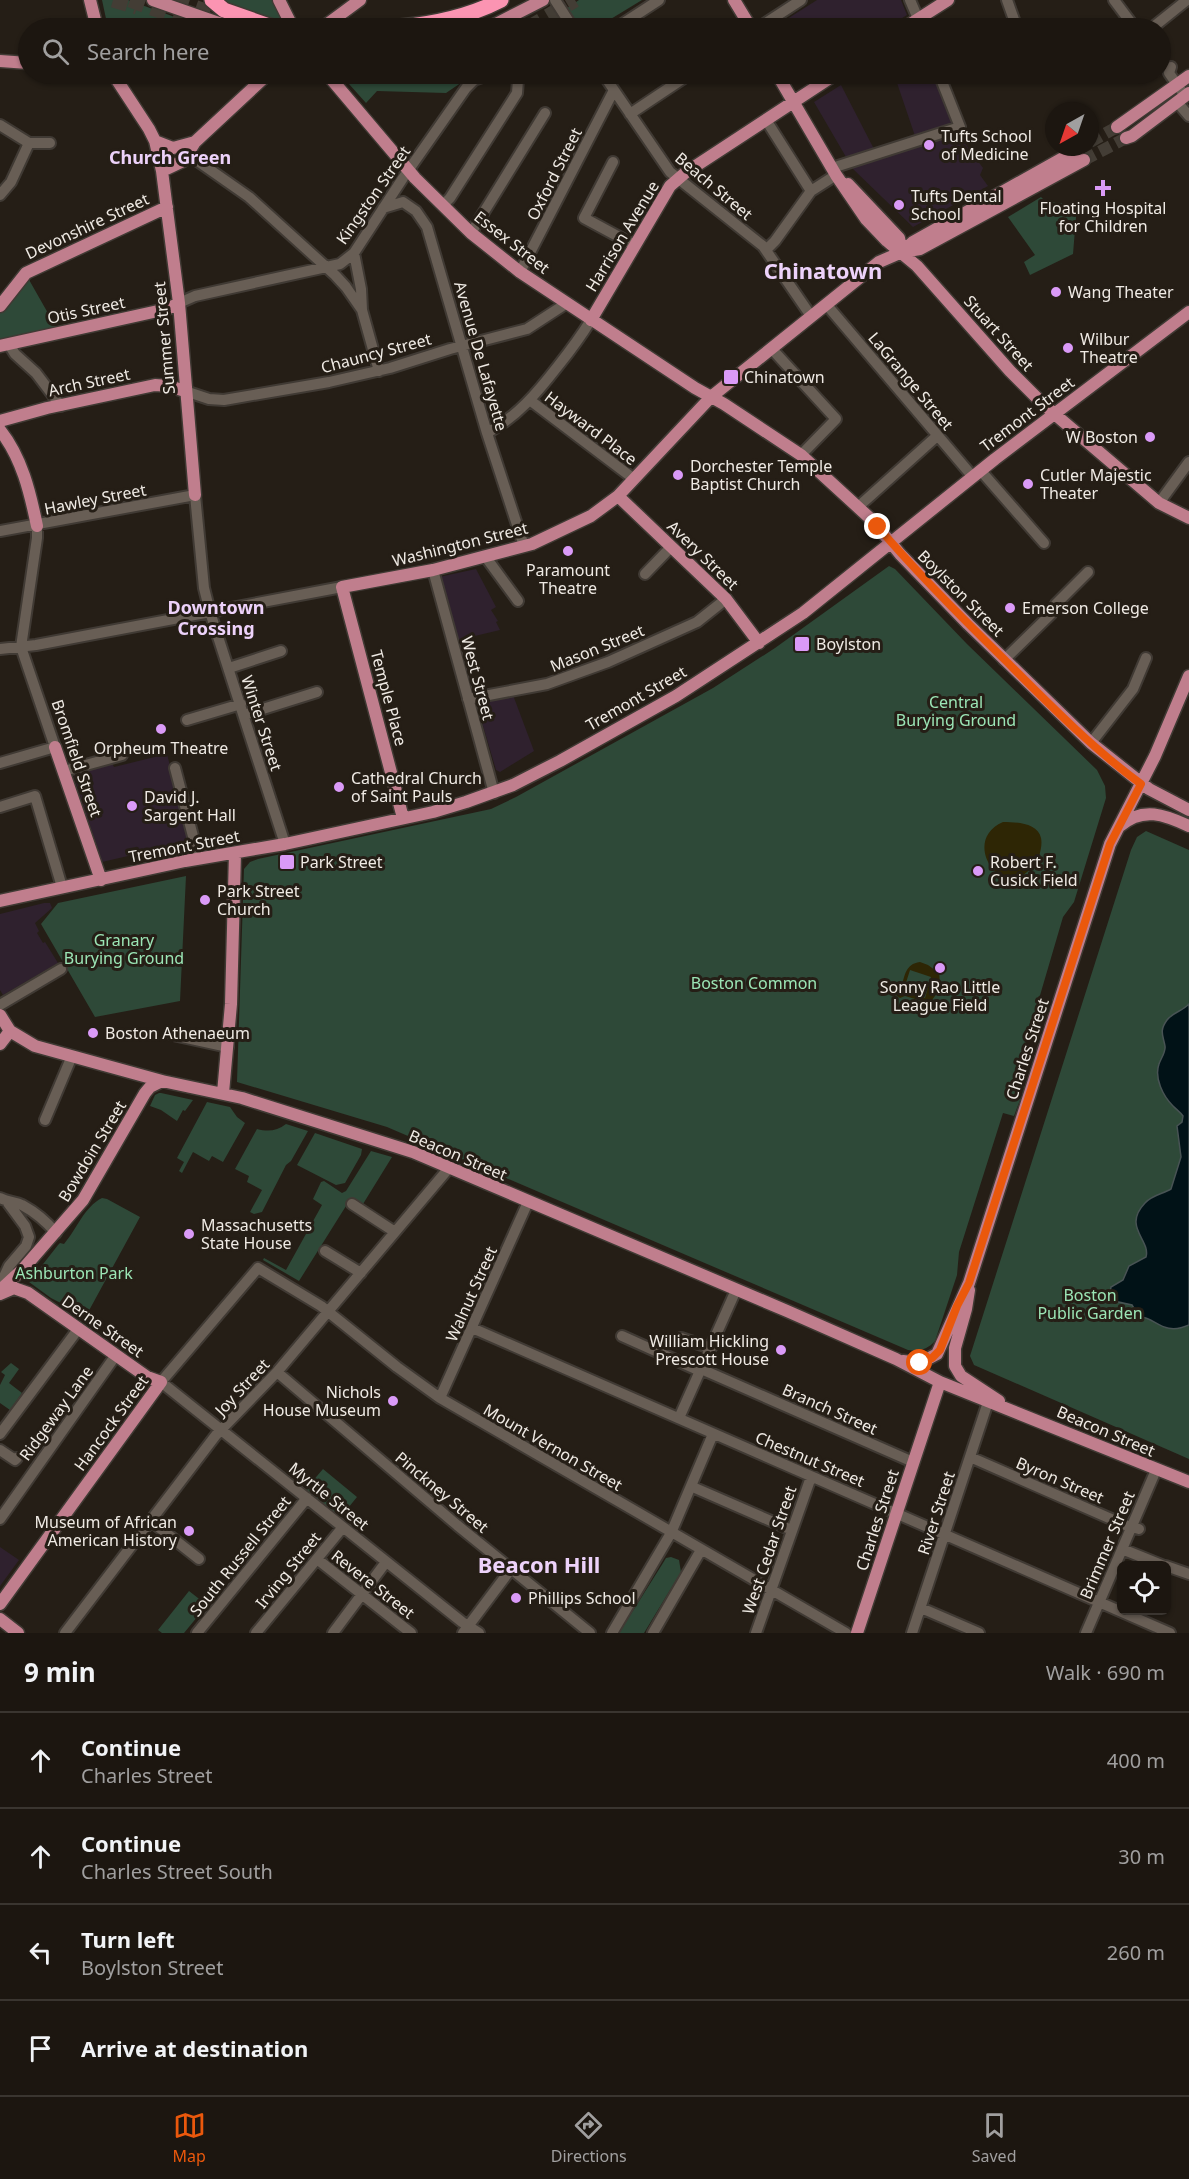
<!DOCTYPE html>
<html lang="en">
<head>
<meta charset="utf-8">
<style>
	body { margin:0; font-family:"Noto Sans",sans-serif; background:#29231e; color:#f1f3f6 }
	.controls { position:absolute; right:18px; bottom:18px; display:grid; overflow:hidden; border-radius:9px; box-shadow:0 2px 4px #0004 }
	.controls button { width:54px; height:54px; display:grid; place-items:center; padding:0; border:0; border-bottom:2px solid #3a3530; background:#1c1610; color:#f1f3f6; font:30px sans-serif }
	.compass { position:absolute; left:1045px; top:102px; width:54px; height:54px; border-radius:50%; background:#1c1610; box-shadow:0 2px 4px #0004; rotate:220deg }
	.stop { position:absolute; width:18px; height:18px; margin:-14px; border:4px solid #ea580c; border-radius:50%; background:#fff }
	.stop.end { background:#ea580c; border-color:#fff; box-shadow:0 2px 6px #0008 }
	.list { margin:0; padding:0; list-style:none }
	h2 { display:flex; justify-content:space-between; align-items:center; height:78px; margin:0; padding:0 24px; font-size:26px }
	h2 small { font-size:20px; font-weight:400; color:#a09f9f }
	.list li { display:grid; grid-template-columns:39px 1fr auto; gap:18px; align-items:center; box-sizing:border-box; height:96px; padding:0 24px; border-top:2px solid #3a3530 }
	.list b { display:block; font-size:22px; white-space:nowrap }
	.list p { margin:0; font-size:20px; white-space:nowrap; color:#a09f9f }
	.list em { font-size:20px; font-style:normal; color:#a09f9f }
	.icon { flex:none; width:33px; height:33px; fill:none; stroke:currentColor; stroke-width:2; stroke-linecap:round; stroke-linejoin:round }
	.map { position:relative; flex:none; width:1189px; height:1633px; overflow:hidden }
	.search { position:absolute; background:#1c1610; box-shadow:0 2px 4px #0004; left:18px; right:18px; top:18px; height:66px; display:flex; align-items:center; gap:15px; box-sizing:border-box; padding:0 21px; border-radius:33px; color:#a09f9f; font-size:22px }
	.sheet { height:462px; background:#1c1610 }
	nav { display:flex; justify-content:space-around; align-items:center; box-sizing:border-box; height:84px; border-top:2px solid #3a3530; background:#1c1610; font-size:16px; color:#a09f9f }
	nav a { display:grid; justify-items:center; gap:3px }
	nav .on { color:#ea580c }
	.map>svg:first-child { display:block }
	.education { fill:#2f212e }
	.green { fill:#2e4938 }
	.sand { fill:#2e2605; fill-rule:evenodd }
	.water { fill:#011217; stroke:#485354; stroke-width:1.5 }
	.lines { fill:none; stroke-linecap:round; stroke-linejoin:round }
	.minor-tunnel { stroke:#433d35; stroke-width:10; stroke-dasharray:10 5; stroke-linecap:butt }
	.major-tunnel { stroke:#433d35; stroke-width:12; stroke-dasharray:12 6; stroke-linecap:butt }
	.highway-tunnel { stroke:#433d35; stroke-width:15; stroke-dasharray:15 8; stroke-linecap:butt }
	.minor-casing { stroke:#403a34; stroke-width:14 }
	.major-casing { stroke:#403a34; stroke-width:15 }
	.highway-casing { stroke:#403a34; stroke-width:18 }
	.minor { stroke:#685e55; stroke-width:10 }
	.major { stroke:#c07e8d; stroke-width:12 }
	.highway { stroke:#fb94b2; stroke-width:15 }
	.route { stroke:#ea580c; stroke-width:8 }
	.poi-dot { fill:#da9af7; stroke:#251e16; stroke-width:2 }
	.labels { text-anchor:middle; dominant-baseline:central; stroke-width:6; stroke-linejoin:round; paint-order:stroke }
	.poi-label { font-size:16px; fill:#efeae4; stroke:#251e16; text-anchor:start }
	.street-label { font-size:16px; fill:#efeae4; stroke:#251e16 }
	.park-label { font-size:16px; fill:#9be5b5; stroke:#251e16 }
	.neighbourhood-label { font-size:18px; font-weight:bold; fill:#edd2fa; stroke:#251e16 }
	.district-label { font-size:22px; font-weight:bold; fill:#edd2fa; stroke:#251e16 }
</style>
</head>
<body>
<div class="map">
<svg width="1189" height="1633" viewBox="0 0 1189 1633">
	<rect width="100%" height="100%" fill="#251e16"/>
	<path class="education" d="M817 0H901L907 15 886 28H773Z
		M898 74H942L964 134 961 138 983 168 980 175 988 186 913 227 853 169 814 102 841 85 875 151 915 136 895 77Z
		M476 569 496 607 491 610 498 621 496 622 500 630 458 640 439 577Z
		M513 695 534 751 500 772 496 770 476 702Z
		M167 754 189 840 164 847 148 855 128 856 102 862 72 771 112 763 114 767Z
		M44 903H50L52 908 35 923 39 931 37 933 43 943 45 942 58 963 3 995 0 990V914Z
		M0 1547 19 1560 0 1586Z"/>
	<path class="green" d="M102 0H128L205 28H108Z
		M219 0H273L280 14V23Z
		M579 0H642L596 28H533L548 21Z
		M349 74H474L446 93 377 91 366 103 349 84 347 75Z
		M1041 197 1045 201 1077 205 1073 254 1030 275 1024 262 1035 255 1008 217Z
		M28 278 57 329 0 341V312Z
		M889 566 895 569 967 644 1097 770 1105 786 1106 798 1074 902 1063 917 1019 1067 1028 1071 1020 1100 1014 1116 1003 1113 959 1252 957 1275 935 1341C928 1349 919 1352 908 1350L387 1127 237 1082 244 869 250 862 258 859 491 809 516 797 713 688 775 648Z
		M1146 831 1189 850V1459L974 1365 970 1356 1131 850 1137 837Z
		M186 876 180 1001 95 1017 41 924 58 903Z
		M159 1093H161L193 1100 185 1111 183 1110 177 1121 161 1110 150 1106 155 1095Z
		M207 1102 230 1107 237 1117 245 1123 223 1162 212 1156 209 1161 193 1152 182 1173 179 1171 184 1162 177 1158Z
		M286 1124 308 1131 291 1161 286 1165 262 1212 254 1214 250 1212 262 1190 247 1182 249 1176 235 1169 257 1129C268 1132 277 1131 286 1124Z
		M315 1133 362 1149 361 1155 345 1183 336 1185 297 1165Z
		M371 1151 392 1157 363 1204 351 1198 299 1281 263 1260 264 1258 286 1270 322 1205 313 1199 321 1182 324 1181 342 1193 346 1191Z
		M102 1198 107 1199 140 1217 86 1316 51 1298 29 1282 58 1245 60 1243 64 1244C77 1229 84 1207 102 1198Z
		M11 1363 19 1369 9 1383 22 1393 10 1410 0 1403V1385L5 1375 1 1372Z
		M323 1469 357 1497 340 1518 305 1490Z
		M671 1557 679 1560 681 1572 644 1633H619L663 1563 666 1558Z
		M189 1591 207 1605 184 1633H162L158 1630Z"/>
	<path class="sand" d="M1003 822C1016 822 1038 823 1041 838 1043 847 1038 859 1036 867L1033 866C1003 904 959 841 1003 822Z
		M920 962 928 965 939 973C941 985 938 995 929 1003L905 996 900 998 896 995V990L901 988C905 976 905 964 920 962ZM910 970 931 977 925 998 906 993 904 989Z"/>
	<path class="water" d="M1189 1004V1325C1162 1337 1155 1316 1139 1317L1132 1305 1114 1301 1110 1293 1111 1287 1123 1280 1129 1266 1146 1257C1151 1240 1122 1227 1145 1203 1152 1195 1163 1194 1171 1189L1181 1157 1177 1126 1182 1122 1183 1116C1180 1112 1177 1110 1173 1106 1163 1096 1154 1078 1159 1064 1161 1058 1166 1052 1165 1046 1163 1035 1159 1031 1167 1020 1173 1012 1183 1011 1189 1004Z"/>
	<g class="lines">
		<path class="minor-tunnel" d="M1160 53 1171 67
			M1160 71 1162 73"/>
		<path class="major-tunnel" d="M1090 142 1117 127
			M1084 160 1126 138"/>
		<path class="highway-tunnel" d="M113 0 137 7
			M130 0 207 28
			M174 0 239 23
			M528 28 575 0"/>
		<defs>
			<path id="minor" d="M555 0 573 28
				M910 0 922 28
				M1007 0 1017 28
				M1114 0 1135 28
				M616 28 659 0
				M758 28 801 0
				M1152 28 1187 0
				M1171 67 1169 73 1185 96
				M603 74 670 172 763 246 811 316
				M1177 102 1189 116
				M630 114 690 74
				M766 120 811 191
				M0 125 29 143H50
				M189 155 249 197 335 275 346 287 362 310
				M613 162 584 218 634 245
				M832 168 960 127 939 74
				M0 195 11 182 29 143
				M443 205 450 198 517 93 518 80 512 74
				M383 208 403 202 416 211 427 227 487 433 524 546
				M471 233 545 113
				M766 250 775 241 811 191 836 175
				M354 253 361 289 362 310 379 371
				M520 272 614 90
				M179 303 195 296 340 264 354 253 403 178 466 88 474 80 491 74
				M826 304 973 477
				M10 346 15 354 36 373 61 406
				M771 348 836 419 801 455
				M185 391 209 399 224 400 329 382 390 368 450 349 527 329 567 303
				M531 401 634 479
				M487 433C518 416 537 393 558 366 570 351 581 336 591 320
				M981 471 1044 543
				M1159 503 1189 462
				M858 507 937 436
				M0 531 195 495 204 588 210 612 285 844
				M485 556 518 601
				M433 570 494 793
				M645 574 671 547
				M0 649 36 645 342 587
				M1004 660 1051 614 1056 604 1088 572
				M229 668 281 651
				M468 699 547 684 608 662 697 622 726 599
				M244 715 317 692
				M187 720 241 704
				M1091 743 1133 689 1146 658
				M0 763 55 747 21 647 37 538V526
				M175 768 199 859
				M64 771 122 755
				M0 807 35 796 62 887
				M0 1005 61 969
				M173 1035 228 1047
				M45 1120 72 1056
				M0 1198C8 1202 15 1202 22 1205 35 1212 47 1222 56 1233
				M352 1204 395 1232
				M325 1251 361 1273
				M0 1285 9 1266 26 1246 29 1237 25 1226 8 1203
				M472 1328 1170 1633
				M622 1336 700 1371
				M681 1338 711 1348
				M701 1369 913 1462
				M277 1372 457 1525 590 1633
				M440 1398 528 1202
				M679 1418 736 1290
				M0 1434 79 1328
				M0 1450 15 1460 17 1458
				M970 1457 1125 1525 1139 1529
				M695 1488 787 1528
				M0 1519 116 1355
				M151 1521 199 1559
				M1122 1549 1164 1566
				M317 1559 411 1633
				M1166 1566 1189 1574
				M921 1608 979 1633
				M65 1633 216 1435 277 1372 449 1168
				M197 1633 307 1498
				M256 1633 343 1527
				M333 1633 386 1562
				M463 1633 511 1569
				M479 1633 462 1622 161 1382 258 1268 321 1306 397 1367 440 1398 846 1633
				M612 1633 671 1533 713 1434
				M653 1633 701 1550
				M756 1633 811 1477
				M912 1633 988 1402
				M1086 1633 1156 1470"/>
			<path id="major" d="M90 0 97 28
				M153 0 233 28
				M279 0 293 28
				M734 0 751 28
				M322 28 360 0
				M488 28 543 0
				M904 28 948 0
				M0 61 28 63
				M113 74 149 129 155 141 162 171 179 303 195 495
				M327 74 415 178 471 233 520 272 695 388 724 404 801 455 873 521 900 554 968 624 1091 743 1149 789 1189 810
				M777 74 836 175 866 219 887 241 917 266 1010 371 1044 405 1159 503 1189 518
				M1117 127 1189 76
				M1126 138 1132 136 1189 93
				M155 141 173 148 195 142
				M162 171 183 161 195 142 268 74
				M848 184 899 238 902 252
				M902 252 920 249 1084 160
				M0 306 26 273 167 207
				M591 320 670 186 685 173 836 74
				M0 346 167 309 179 303
				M0 421 47 408 155 385 169 386 185 391
				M0 430C22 458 30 492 37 526
				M618 496 726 599 759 643
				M55 747 101 880
				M403 818 342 587 433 570 532 544 591 516 618 496 711 397 879 262 902 252 913 242 1079 149
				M1120 826C1143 806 1165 815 1189 826
				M0 901 185 861 285 844 433 812 466 802 513 785 560 761 676 696 803 613 995 459 1189 312
				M0 1015 10 1031 35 1046 162 1081 242 1098 413 1152 787 1311 896 1359 940 1382 1189 1482
				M0 1044 10 1031
				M223 1093 231 1004 235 853
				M0 1290 23 1269 83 1200 145 1093 150 1087 162 1081
				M969 1290 966 1309 955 1348V1366L961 1376 999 1401
				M0 1294 14 1288 28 1293 147 1377 161 1382 0 1604
				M903 1361 920 1363 937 1354 969 1283 1110 844 1155 756 1189 676
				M0 1619 18 1633
				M857 1633 940 1382"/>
			<path id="highway" d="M212 0 224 10 275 28
				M384 28C425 26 464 19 501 0"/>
		</defs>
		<use href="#minor" class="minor-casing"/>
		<use href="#major" class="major-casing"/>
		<use href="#highway" class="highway-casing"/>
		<use href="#minor" class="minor"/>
		<use href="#major" class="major"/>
		<use href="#highway" class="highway"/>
	</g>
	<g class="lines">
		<path class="route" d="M878 527C918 574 961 617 1005 660 1048 703 1092 748 1141 784L1110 844 969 1283 957 1306 940 1350 932 1358 920 1363"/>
	</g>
	<g class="poi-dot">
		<circle cx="929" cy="145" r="6"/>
		<path d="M1100 179h6v6h6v6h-6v6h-6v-6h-6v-6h6z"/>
		<circle cx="899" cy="205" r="6"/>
		<circle cx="1056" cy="292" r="6"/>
		<circle cx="1068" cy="348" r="6"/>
		<rect x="723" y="369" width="16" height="16" rx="3"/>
		<circle cx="1150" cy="437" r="6"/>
		<circle cx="678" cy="475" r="6"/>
		<circle cx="1028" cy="484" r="6"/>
		<circle cx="568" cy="551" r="6"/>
		<circle cx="1010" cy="608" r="6"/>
		<rect x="794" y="636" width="16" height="16" rx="3"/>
		<circle cx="161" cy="729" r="6"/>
		<circle cx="339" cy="787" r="6"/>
		<circle cx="132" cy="806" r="6"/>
		<rect x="279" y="854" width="16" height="16" rx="3"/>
		<circle cx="978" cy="871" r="6"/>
		<circle cx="205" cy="900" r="6"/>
		<circle cx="940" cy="968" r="6"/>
		<circle cx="93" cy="1033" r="6"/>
		<circle cx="189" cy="1234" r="6"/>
		<circle cx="781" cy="1350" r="6"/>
		<circle cx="393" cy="1401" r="6"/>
		<circle cx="189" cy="1531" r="6"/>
		<circle cx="516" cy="1598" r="6"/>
	</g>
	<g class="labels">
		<g class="poi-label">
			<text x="941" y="136">Tufts School<tspan x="941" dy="18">of Medicine</tspan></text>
			<text x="911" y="196">Tufts Dental<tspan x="911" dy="18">School</tspan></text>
			<text x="1103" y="208" text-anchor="middle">Floating Hospital<tspan x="1103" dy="18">for Children</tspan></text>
			<text x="1068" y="292">Wang Theater</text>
			<text x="1080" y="339">Wilbur<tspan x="1080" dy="18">Theatre</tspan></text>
			<text x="744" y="377">Chinatown</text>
			<text x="1138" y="437" text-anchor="end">W Boston</text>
			<text x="690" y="466">Dorchester Temple<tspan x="690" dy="18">Baptist Church</tspan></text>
			<text x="1040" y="475">Cutler Majestic<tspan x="1040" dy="18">Theater</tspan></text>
			<text x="568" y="570" text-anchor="middle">Paramount<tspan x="568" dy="18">Theatre</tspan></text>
			<text x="1022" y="608">Emerson College</text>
			<text x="816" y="644">Boylston</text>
			<text x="161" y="748" text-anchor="middle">Orpheum Theatre</text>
			<text x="351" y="778">Cathedral Church<tspan x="351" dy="18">of Saint Pauls</tspan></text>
			<text x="144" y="797">David J.<tspan x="144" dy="18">Sargent Hall</tspan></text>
			<text x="300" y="862">Park Street</text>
			<text x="990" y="862">Robert F.<tspan x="990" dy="18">Cusick Field</tspan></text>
			<text x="217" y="891">Park Street<tspan x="217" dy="18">Church</tspan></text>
			<text x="940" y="987" text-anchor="middle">Sonny Rao Little<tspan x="940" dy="18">League Field</tspan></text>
			<text x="105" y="1033">Boston Athenaeum</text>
			<text x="201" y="1225">Massachusetts<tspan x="201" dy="18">State House</tspan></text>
			<text x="769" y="1341" text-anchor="end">William Hickling<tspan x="769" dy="18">Prescott House</tspan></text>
			<text x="381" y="1392" text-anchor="end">Nichols<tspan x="381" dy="18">House Museum</tspan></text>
			<text x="177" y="1522" text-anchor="end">Museum of African<tspan x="177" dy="18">American History</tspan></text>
			<text x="528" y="1598">Phillips School</text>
		</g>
		<g class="street-label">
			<text transform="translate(554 174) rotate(-63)">Oxford Street</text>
			<text transform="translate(714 186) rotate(40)">Beach Street</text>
			<text transform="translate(373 195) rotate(-55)">Kingston Street</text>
			<text transform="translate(87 226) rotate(-25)">Devonshire Street</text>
			<text transform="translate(622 236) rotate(-59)">Harrison Avenue</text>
			<text transform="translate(512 242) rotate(38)">Essex Street</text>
			<text transform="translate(86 310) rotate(-12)">Otis Street</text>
			<text transform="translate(999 333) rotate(48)">Stuart Street</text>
			<text transform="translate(164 338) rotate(-95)">Summer Street</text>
			<text transform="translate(376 353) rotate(-15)">Chauncy Street</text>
			<text transform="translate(481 356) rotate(74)">Avenue De Lafayette</text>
			<text transform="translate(911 381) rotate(50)">LaGrange Street</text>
			<text transform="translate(89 382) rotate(-12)">Arch Street</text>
			<text transform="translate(1027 414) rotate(-37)">Tremont Street</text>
			<text transform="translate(591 428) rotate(37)">Hayward Place</text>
			<text transform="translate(95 499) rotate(-11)">Hawley Street</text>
			<text transform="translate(460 544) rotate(-14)">Washington Street</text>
			<text transform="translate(703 555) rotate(44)">Avery Street</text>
			<text transform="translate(961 593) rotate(45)">Boylston Street</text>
			<text transform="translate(597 648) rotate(-22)">Mason Street</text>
			<text transform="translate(478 678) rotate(75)">West Street</text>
			<text transform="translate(389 698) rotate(75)">Temple Place</text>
			<text transform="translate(636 698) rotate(-30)">Tremont Street</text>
			<text transform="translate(262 723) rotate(72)">Winter Street</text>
			<text transform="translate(77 758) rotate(71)">Bromfield Street</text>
			<text transform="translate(184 846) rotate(-11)">Tremont Street</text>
			<text transform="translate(1027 1049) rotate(-72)">Charles Street</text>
			<text transform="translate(92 1151) rotate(-59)">Bowdoin Street</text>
			<text transform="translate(458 1155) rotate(23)">Beacon Street</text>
			<text transform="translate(471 1294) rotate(-66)">Walnut Street</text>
			<text transform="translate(103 1326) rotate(35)">Derne Street</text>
			<text transform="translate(242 1387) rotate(-47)">Joy Street</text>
			<text transform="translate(830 1409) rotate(24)">Branch Street</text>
			<text transform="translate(56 1413) rotate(-54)">Ridgeway Lane</text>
			<text transform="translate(111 1423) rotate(-54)">Hancock Street</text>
			<text transform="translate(1106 1431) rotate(23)">Beacon Street</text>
			<text transform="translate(553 1447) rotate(30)">Mount Vernon Street</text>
			<text transform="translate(810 1459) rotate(23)">Chestnut Street</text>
			<text transform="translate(1060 1480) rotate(23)">Byron Street</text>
			<text transform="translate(442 1492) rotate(40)">Pinckney Street</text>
			<text transform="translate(329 1496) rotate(39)">Myrtle Street</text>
			<text transform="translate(936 1513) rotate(-72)">River Street</text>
			<text transform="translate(877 1520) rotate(-72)">Charles Street</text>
			<text transform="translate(1107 1545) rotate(-67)">Brimmer Street</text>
			<text transform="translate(769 1550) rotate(-71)">West Cedar Street</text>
			<text transform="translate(240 1556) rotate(-51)">South Russell Street</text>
			<text transform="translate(288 1570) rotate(-51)">Irving Street</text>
			<text transform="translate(373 1584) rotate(38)">Revere Street</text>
		</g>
		<g class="park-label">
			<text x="956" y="702">Central<tspan x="956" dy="18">Burying Ground</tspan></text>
			<text x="124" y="940">Granary<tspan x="124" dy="18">Burying Ground</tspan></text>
			<text x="754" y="983">Boston Common</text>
			<text x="74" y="1273">Ashburton Park</text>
			<text x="1090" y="1295">Boston<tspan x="1090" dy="18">Public Garden</tspan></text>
		</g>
		<g class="neighbourhood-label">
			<text x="170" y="157">Church Green</text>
			<text x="216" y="607">Downtown<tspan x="216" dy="21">Crossing</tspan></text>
		</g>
		<g class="district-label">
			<text x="823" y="270">Chinatown</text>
			<text x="539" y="1564">Beacon Hill</text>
		</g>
	</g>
</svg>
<div class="controls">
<button><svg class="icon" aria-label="locate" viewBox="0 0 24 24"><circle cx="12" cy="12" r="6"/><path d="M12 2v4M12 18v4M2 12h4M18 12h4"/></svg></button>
</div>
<svg class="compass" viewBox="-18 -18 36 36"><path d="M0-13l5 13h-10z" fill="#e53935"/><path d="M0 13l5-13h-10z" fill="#a09f9f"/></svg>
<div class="stop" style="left:920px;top:1363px"></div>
<div class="stop end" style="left:878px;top:527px"></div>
<div class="search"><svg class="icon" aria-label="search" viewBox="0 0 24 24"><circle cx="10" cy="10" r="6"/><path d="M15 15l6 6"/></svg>Search here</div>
</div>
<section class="sheet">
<h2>9 min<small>Walk · 690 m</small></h2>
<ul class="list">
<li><svg class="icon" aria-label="ahead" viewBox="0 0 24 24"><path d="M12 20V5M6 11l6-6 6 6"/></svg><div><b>Continue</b><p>Charles Street</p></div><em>400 m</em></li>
<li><svg class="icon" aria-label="ahead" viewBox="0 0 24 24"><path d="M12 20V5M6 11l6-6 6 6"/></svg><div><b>Continue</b><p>Charles Street South</p></div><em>30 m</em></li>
<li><svg class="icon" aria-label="left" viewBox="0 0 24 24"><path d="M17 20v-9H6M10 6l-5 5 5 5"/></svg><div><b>Turn left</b><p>Boylston Street</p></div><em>260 m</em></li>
<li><svg class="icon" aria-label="arrive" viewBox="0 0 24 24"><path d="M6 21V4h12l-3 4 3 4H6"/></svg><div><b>Arrive at destination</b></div></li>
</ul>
</section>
<nav>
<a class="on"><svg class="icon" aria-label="map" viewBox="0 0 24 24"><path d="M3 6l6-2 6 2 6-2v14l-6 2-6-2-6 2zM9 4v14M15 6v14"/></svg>Map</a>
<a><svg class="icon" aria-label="directions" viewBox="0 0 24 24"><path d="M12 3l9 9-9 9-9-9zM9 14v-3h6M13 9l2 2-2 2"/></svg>Directions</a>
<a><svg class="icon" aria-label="saved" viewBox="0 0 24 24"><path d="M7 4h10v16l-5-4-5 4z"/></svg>Saved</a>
</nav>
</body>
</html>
